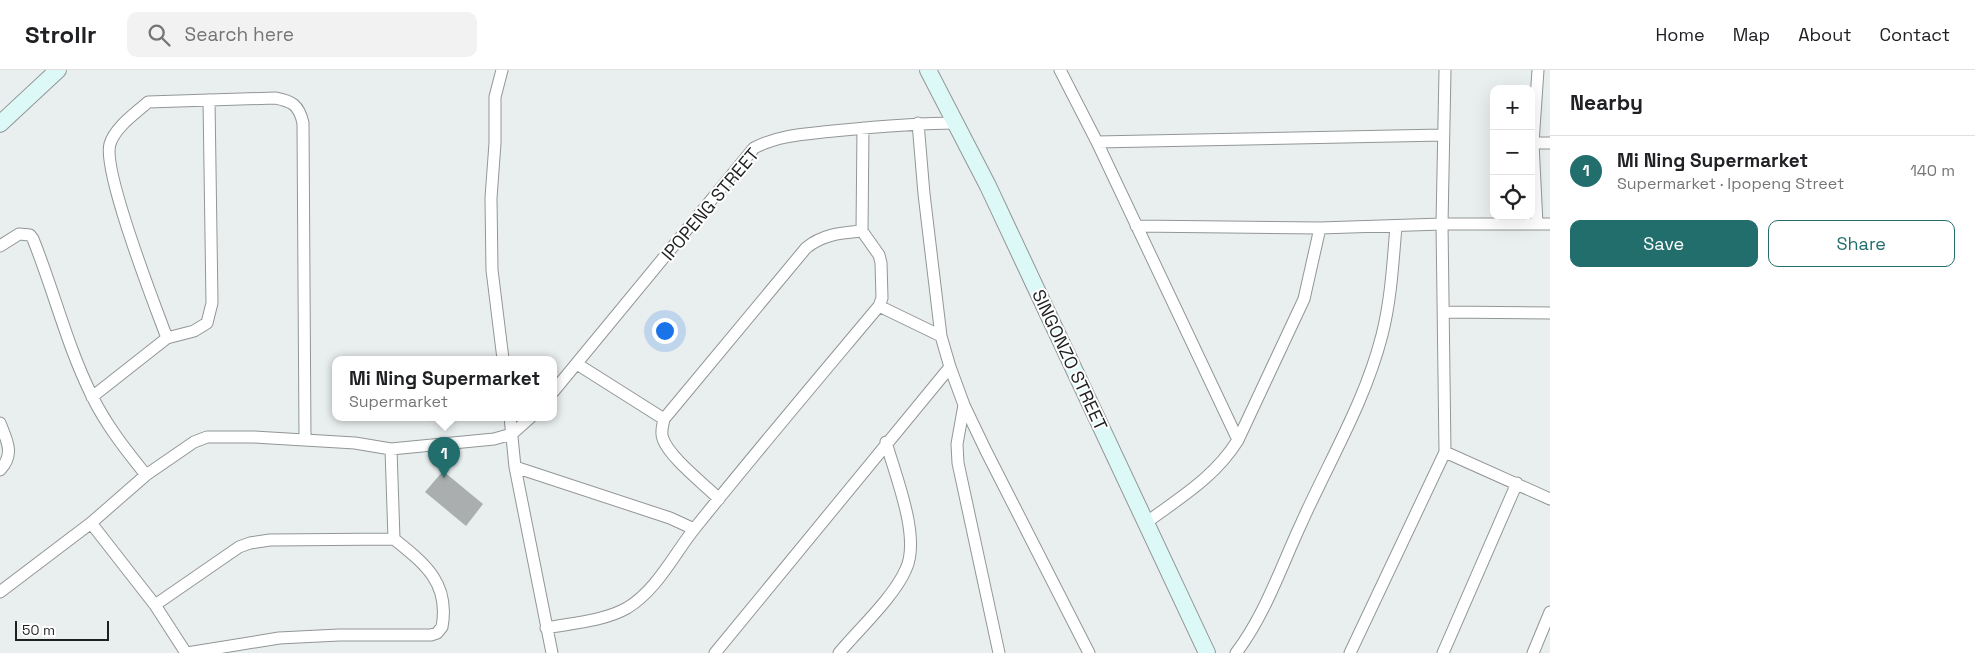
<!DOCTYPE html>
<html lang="en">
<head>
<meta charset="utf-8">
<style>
	body { margin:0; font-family:"Space Grotesk",sans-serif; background:#f2f2f2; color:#202124 }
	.controls { position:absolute; right:15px; top:15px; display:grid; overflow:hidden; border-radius:10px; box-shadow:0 5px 20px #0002 }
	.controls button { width:45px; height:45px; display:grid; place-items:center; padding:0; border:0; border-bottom:1px solid #e0e0e0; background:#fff; color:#202124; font:25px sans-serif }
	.scale { position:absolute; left:15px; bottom:12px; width:94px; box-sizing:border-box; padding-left:5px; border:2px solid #1f2121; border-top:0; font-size:14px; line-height:18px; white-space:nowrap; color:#1f2121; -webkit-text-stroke:4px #fff; paint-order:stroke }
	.you { position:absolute; left:664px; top:260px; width:18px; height:18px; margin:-12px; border:4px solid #fff; border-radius:50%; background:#1a73e8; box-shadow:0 0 0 8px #1a73e833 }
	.badge { display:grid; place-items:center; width:32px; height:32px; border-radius:50%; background:#226e6d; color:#fff; font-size:16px; font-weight:700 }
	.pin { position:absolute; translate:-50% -41px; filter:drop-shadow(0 1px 2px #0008) }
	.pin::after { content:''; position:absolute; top:26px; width:18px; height:15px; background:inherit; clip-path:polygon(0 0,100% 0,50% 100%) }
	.popup { position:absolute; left:332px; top:286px; width:225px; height:65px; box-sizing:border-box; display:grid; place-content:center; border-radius:10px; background:#fff; filter:drop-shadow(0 1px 4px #0005); font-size:16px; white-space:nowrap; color:#757577 }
	.popup b { font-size:19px; color:#202124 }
	.popup::after { content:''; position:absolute; left:50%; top:100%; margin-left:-10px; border:10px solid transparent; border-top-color:#fff }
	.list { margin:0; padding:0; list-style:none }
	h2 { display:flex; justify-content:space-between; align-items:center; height:65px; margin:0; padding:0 20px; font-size:21px }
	h2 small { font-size:16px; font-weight:400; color:#757577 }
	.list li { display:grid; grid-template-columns:32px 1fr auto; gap:15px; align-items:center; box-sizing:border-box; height:70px; padding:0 20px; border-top:1px solid #e0e0e0 }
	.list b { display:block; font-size:19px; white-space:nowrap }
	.list p { margin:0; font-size:16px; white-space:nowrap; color:#757577 }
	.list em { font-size:16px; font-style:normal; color:#757577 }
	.actions { display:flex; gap:10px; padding:15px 20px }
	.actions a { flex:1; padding:11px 0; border:1px solid #226e6d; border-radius:10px; text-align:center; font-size:18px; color:#226e6d }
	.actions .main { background:#226e6d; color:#fff }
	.icon { flex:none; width:28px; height:28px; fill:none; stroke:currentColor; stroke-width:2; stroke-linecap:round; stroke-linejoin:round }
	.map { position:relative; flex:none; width:1550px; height:583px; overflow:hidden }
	header { display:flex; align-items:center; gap:30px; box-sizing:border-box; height:70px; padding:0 25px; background:#fff; border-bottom:1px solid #e0e0e0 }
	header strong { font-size:24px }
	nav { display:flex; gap:28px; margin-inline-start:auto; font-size:18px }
	.search { width:350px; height:45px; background:#f2f2f2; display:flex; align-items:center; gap:12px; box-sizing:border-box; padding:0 18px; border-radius:10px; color:#757577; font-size:19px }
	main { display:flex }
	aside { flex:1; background:#fff }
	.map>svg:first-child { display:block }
	.building { fill:#aaaeae }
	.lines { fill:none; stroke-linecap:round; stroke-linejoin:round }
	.street-casing { stroke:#929696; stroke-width:13 }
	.secondary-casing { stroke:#929696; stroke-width:18 }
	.street { stroke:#fff; stroke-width:11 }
	.secondary { stroke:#dcf9f8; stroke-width:16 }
	.labels { text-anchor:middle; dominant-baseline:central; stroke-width:4; stroke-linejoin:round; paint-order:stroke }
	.street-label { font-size:18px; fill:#1f2121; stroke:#fff }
</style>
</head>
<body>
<header>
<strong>Strollr</strong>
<div class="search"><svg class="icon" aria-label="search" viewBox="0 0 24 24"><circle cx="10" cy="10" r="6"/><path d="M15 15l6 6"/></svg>Search here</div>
<nav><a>Home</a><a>Map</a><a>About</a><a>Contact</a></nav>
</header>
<main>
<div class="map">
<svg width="1550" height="583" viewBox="0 0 1550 583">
	<rect width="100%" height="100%" fill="#e9eeee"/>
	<path class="building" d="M443 401 483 434 466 456 425 422Z"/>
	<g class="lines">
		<defs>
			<path id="street" d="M502 0 495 27V73L491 128 492 200 503 289
				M1060 0 1097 72 1238 370
				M918 53 924 124 941 266 950 297 964 335 986 381 1089 583
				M1097 72 1443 65
				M1533 73H1550
				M1537 154 1533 73 1538 0
				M1136 156 1320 158 1442 154H1550
				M0 176 19 164 30 165 33 169C54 221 67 276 92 326 106 355 126 380 146 405
				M879 236 941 266
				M1444 242 1550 243
				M167 268C155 236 102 100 110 74 115 57 136 43 148 32L275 28C292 31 299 35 303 53L305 370
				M577 294 664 349
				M553 322 754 78C778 65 806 64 833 61 874 57 914 53 956 53
				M92 327 167 268 194 261 207 253 212 233 209 30
				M964 335 957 374 958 393 999 583
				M510 347 515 397 552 583
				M0 353C7 371 15 384 0 400
				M391 379 394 469
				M1445 382 1550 429
				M515 397 670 448 694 459
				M719 429C704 414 670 388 663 369 660 362 663 355 664 349L806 178C823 164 841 163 862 161
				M1147 452C1181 427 1215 407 1238 370L1304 229 1320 158
				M91 453 155 535 186 583
				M0 522 91 453 146 405 194 372 207 367H254L355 373 391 379 494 369 512 364 531 347
				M155 535 239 477 250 473 270 470 394 469C425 494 450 513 442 557L437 563 431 565H339L279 568 187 583
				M546 558C572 553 604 551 627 538 657 520 674 484 695 458 755 383 817 310 879 236L882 228 881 193 879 185 862 161 863 58
				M715 583 950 297
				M839 583C859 559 894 527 906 499 921 467 895 405 886 372
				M1236 583C1265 545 1281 497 1301 454 1329 391 1365 332 1382 265 1391 230 1393 192 1396 156
				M1350 583 1445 382 1442 154 1445 0
				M1443 583 1517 413
				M1533 583 1550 542"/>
			<path id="secondary" d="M928 0 988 116 1207 583
				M0 54 58 0"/>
		</defs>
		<use href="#street" class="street-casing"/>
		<use href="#secondary" class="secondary-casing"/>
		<use href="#street" class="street"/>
		<use href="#secondary" class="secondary"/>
	</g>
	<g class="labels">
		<g class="street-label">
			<text transform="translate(710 134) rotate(-50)">IPOPENG STREET</text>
			<text transform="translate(1070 290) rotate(65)">SINGONZO STREET</text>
		</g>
	</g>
</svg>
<div class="controls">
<button>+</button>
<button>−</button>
<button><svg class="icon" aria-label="locate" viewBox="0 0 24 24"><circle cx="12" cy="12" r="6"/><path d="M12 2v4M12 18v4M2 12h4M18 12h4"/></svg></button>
</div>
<div class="scale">50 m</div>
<div class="you"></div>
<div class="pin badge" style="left:444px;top:408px">1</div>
<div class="popup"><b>Mi Ning Supermarket</b>Supermarket</div>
</div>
<aside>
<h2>Nearby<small></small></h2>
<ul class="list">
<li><span class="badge">1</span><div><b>Mi Ning Supermarket</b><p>Supermarket · Ipopeng Street</p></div><em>140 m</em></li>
</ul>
<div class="actions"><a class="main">Save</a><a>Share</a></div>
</aside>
</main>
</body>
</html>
